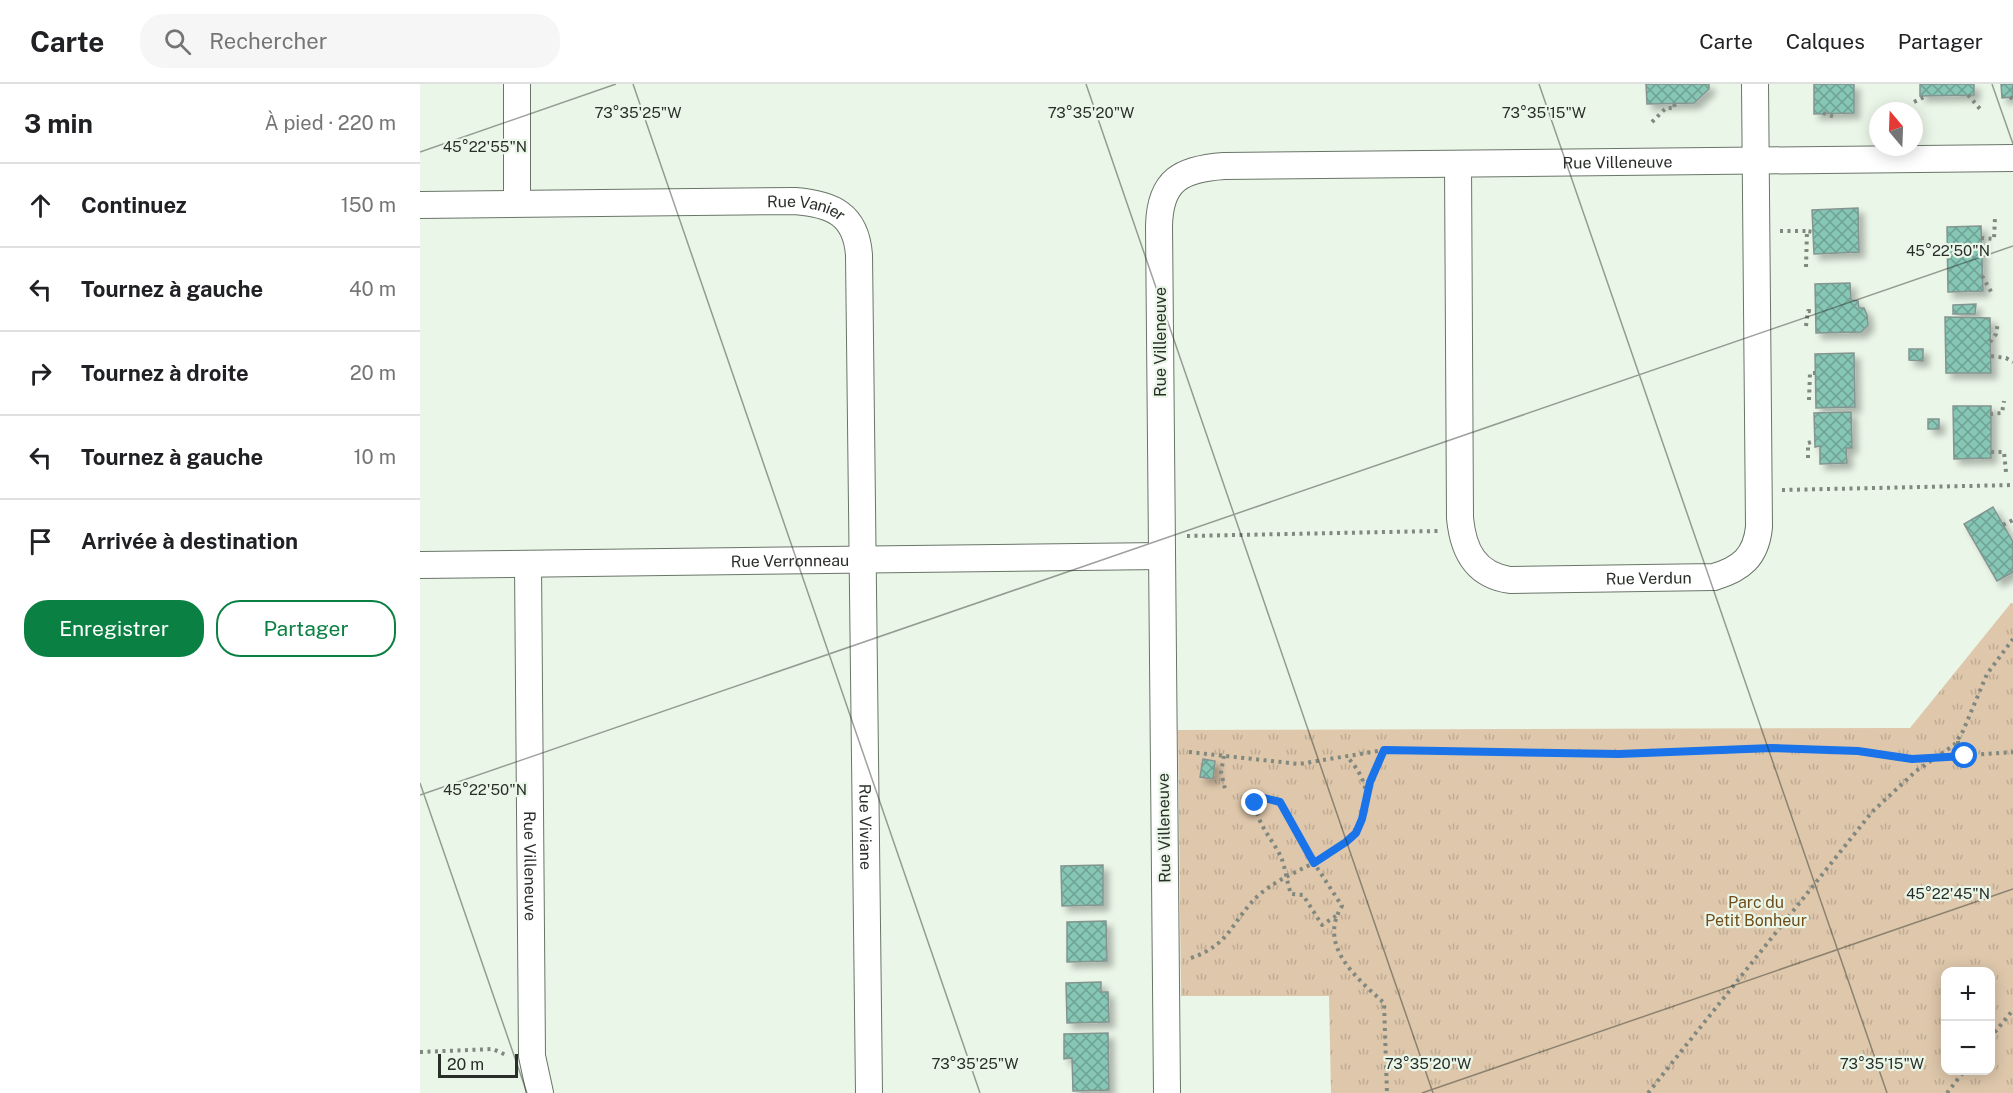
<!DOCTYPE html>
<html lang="fr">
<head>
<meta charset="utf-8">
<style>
	body { margin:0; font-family:"Public Sans",sans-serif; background:#f6f6f6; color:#202124 }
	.controls { position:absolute; right:18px; bottom:18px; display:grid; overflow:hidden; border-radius:12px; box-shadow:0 3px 15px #0003 }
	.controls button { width:54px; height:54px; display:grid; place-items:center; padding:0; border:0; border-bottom:2px solid #e0e0e0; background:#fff; color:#202124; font:30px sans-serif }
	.compass { position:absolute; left:1449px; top:18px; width:54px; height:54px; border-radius:50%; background:#fff; box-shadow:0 3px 15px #0003; rotate:341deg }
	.scale { position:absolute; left:18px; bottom:15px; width:80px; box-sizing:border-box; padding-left:6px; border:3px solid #2a2e29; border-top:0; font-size:16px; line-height:21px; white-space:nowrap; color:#2a2e29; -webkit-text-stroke:4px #eaf6e8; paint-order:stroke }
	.stop { position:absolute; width:18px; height:18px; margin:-14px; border:4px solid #1a73e8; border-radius:50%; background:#fff }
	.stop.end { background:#1a73e8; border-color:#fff; box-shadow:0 2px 6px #0008 }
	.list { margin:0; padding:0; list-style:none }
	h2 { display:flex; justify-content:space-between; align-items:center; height:78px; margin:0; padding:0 24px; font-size:26px }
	h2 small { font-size:20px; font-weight:400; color:#757577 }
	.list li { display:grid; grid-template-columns:39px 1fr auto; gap:18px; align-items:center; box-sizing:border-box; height:84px; padding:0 24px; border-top:2px solid #e0e0e0 }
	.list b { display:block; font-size:22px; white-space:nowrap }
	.list em { font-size:20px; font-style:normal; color:#757577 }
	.actions { display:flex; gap:12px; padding:18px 24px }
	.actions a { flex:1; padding:14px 0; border:2px solid #0b8043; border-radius:24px; text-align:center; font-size:21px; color:#0b8043 }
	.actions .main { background:#0b8043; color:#fff }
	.icon { flex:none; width:33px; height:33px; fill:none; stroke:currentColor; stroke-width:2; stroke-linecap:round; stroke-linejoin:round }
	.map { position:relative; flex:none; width:1593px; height:1009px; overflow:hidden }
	header { display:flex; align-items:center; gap:36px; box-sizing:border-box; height:84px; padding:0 30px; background:#fff; border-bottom:2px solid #e0e0e0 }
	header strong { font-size:28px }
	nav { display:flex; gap:33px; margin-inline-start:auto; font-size:21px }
	.search { width:420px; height:54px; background:#f6f6f6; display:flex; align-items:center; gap:15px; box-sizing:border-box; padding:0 21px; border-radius:24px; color:#757577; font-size:22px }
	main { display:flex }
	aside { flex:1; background:#fff }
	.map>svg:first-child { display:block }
	.park { fill:url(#park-tufts); fill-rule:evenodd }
	.building { fill:url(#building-cross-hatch); stroke:#849590; stroke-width:1.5; filter:url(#shadow) }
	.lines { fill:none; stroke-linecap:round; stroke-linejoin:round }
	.minor-casing { stroke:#6a7569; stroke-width:28 }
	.path { stroke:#81887f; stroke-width:4; stroke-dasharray:3 4.5; stroke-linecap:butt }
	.minor { stroke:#fff; stroke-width:26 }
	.route { stroke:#1a73e8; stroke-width:8 }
	.ticks { fill:none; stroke:#2a2e29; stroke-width:1.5; stroke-opacity:0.45 }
	.labels { text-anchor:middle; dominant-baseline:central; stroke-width:4.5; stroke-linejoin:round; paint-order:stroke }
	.street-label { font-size:16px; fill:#2a2e29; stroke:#eaf6e8 }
	.park-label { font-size:16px; fill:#6f4d1a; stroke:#eaf6e8 }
	.ticks-label { font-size:15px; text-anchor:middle; fill:#2a2e29; stroke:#eaf6e8; stroke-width:4.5; stroke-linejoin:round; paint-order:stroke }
</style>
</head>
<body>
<header>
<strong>Carte</strong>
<div class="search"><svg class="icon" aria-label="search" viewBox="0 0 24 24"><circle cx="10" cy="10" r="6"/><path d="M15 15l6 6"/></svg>Rechercher</div>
<nav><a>Carte</a><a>Calques</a><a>Partager</a></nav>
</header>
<main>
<aside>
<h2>3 min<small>À pied · 220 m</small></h2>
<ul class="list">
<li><svg class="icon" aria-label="ahead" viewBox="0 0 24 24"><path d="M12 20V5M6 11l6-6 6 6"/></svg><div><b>Continuez</b></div><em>150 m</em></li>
<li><svg class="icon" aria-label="left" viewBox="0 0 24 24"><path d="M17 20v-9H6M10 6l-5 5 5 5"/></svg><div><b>Tournez à gauche</b></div><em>40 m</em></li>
<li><svg class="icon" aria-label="right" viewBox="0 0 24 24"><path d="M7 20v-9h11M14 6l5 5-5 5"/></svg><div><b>Tournez à droite</b></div><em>20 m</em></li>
<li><svg class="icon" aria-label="left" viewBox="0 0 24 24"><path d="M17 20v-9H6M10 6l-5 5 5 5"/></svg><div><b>Tournez à gauche</b></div><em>10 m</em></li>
<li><svg class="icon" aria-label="arrive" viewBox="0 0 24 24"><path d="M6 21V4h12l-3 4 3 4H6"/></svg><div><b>Arrivée à destination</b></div></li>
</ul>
<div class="actions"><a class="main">Enregistrer</a><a>Partager</a></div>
</aside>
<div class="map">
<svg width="1593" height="1009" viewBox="0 0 1593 1009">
	<defs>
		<pattern id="park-tufts" width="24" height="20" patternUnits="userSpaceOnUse" patternTransform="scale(1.5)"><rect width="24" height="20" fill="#dec7ab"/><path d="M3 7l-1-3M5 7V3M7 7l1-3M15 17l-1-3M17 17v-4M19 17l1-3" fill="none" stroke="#bfab93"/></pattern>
		<pattern id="building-cross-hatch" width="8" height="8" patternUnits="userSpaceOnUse" patternTransform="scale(1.5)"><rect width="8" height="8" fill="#86c6b5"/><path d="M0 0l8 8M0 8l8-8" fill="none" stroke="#6ea193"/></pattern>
		<filter id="shadow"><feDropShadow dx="5.5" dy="5.5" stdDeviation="3" flood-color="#0004"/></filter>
	</defs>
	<rect width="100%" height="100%" fill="#eaf6e8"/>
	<path class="park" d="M1591 519 1593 520V1009H911L909 912H761L758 646 1490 644ZM1526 888H1570V986H1526Z"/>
	<path class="building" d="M1226 0H1289V5L1274 19 1227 20Z
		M1394 0H1434V29L1394 30Z
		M1500 0H1554V11L1500 12Z
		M1581 0H1593V13L1582 14Z
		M1438 124 1439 168 1394 170 1392 126Z
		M1561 142 1563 207 1528 208 1527 143Z
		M1430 199 1431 216 1438 217 1439 224H1444L1447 231 1448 241 1441 248 1396 249 1395 200Z
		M1556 220 1555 230H1533V221Z
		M1525 233 1570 234 1571 289H1526Z
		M1489 265H1503V277L1489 276Z
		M1434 269 1435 323 1396 324 1395 270Z
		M1533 322H1571V374L1534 375Z
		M1431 328 1432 364H1426L1427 379 1400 380V362L1395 363 1394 329Z
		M1508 335H1519V345H1508Z
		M1573 423 1593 458V488L1577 497 1544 440Z
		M783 675 795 677 793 695 780 693Z
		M683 781V821L642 822 641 782Z
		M686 837 687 877 647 878V838Z
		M681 898V908H688L689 938 647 939 646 899Z
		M688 949 689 1006 653 1007 652 974 644 975V950Z"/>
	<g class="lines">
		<defs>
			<g id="minor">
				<path d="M97 0V119"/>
				<path id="s1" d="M1038 80 1040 434C1043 466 1055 491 1090 496L1294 493C1321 485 1336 473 1339 443L1335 0"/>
				<path id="s2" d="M0 121 375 117C412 120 436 130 439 171L449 1009"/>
				<path id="s3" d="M108 480 112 972 120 1009"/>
				<path id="s4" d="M0 481 741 472"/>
				<path id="s5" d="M747 1009 739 142C740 96 761 85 804 82L1593 74"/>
			</g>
		</defs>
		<use href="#minor" class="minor-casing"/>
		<path class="path" d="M1548 11 1561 26
			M1590 13 1593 15
			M1494 18 1506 12
			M1403 29 1415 33
			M1232 38 1246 24H1255L1254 19
			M1360 147H1387
			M1561 154 1574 155 1575 134
			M1386 183 1387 147 1393 148
			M1562 192 1573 211
			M1386 242 1388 227 1396 228
			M1570 258 1576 250 1578 238
			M1571 272 1586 274 1593 278
			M1389 316 1390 289H1395
			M1570 330 1582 329 1584 317
			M1571 368H1584L1586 388
			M1388 374V359L1395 357
			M1362 406 1593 401
			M1583 441 1593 436
			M767 452 1018 447
			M1538 657V664L1544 671
			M769 668 879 680 964 666 1199 670 1352 664H1406L1492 675 1593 668
			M804 672 801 688 805 705
			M948 711 964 666
			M916 832 902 841 883 811 871 810C867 799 865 782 861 773 852 754 832 735 836 712L860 718 894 779 922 822C897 862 937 894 964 919L967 1009
			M771 874C812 860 812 835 840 810 877 779 932 776 945 722 950 705 939 685 927 673
			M1570 954 1593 926
			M0 968 73 965 86 971
			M1228 1009 1452 728 1496 687 1534 661 1543 647 1567 590 1593 555
			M1527 1009 1545 986"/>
		<use href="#minor" class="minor"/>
	</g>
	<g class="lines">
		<path class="route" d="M835 719 836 712 860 718 894 779 926 758 936 749 942 735 950 698 964 666 1199 670 1352 664 1438 667 1492 675 1545 672"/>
	</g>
	<path class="ticks" d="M213 0 560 1009M666 0 1013 1009M1119 0 1467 1009M1572 0 1593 60M0 68 196 0M0 699 107 1009M0 711 1593 162M1002 1009 1593 805"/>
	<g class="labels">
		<g class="street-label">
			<text stroke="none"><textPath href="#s5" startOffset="1362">Rue Villeneuve</textPath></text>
			<text stroke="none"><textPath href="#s2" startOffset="387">Rue Vanier</textPath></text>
			<text transform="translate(740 258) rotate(-90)">Rue Villeneuve</text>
			<text stroke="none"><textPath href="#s4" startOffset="370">Rue Verronneau</textPath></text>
			<text stroke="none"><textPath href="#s1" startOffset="580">Rue Verdun</textPath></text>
			<text stroke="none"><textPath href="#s2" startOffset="1041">Rue Viviane</textPath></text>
			<text transform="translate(744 744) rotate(-91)">Rue Villeneuve</text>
			<text stroke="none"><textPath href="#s3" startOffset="302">Rue Villeneuve</textPath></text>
		</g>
		<g class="park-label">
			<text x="1336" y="818">Parc du<tspan x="1336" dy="18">Petit Bonheur</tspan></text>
		</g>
	</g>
	<g class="ticks-label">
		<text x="671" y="34">73°35'20"W</text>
		<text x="218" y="34">73°35'25"W</text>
		<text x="1124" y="34">73°35'15"W</text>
		<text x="65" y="68">45°22'55"N</text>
		<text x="1528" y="172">45°22'50"N</text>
		<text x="65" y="711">45°22'50"N</text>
		<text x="1528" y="815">45°22'45"N</text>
		<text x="555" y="985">73°35'25"W</text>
		<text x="1008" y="985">73°35'20"W</text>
		<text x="1462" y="985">73°35'15"W</text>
	</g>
</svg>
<div class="controls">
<button>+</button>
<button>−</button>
</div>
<svg class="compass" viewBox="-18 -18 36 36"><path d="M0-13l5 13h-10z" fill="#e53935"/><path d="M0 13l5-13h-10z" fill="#757577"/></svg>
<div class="scale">20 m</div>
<div class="stop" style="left:1545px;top:672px"></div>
<div class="stop end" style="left:835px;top:719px"></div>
</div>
</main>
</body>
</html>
